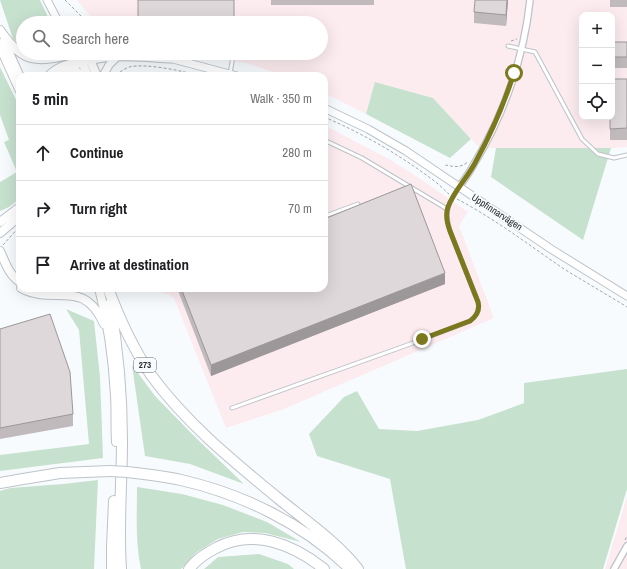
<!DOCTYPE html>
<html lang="en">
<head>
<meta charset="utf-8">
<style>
	body { margin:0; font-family:"Archivo Narrow",sans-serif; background:#f6f6f6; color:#202124 }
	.controls { position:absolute; right:12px; top:12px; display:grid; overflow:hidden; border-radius:8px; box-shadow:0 4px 16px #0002 }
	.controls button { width:36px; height:36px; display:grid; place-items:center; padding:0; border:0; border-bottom:1px solid #e0e0e0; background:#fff; color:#202124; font:20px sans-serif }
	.stop { position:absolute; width:12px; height:12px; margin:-9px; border:3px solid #7b781d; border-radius:50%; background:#fff }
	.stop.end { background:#7b781d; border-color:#fff; box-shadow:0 1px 4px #0008 }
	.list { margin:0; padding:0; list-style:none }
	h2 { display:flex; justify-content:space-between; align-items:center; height:52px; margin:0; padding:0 16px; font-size:17px }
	h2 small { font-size:13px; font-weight:400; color:#757577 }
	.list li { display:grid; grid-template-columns:26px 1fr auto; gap:12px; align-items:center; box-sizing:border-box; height:56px; padding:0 16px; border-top:1px solid #e0e0e0 }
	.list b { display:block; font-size:15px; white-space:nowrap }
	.list em { font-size:13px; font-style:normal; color:#757577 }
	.icon { flex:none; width:22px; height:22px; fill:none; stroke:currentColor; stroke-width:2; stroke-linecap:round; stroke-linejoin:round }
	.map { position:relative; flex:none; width:627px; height:569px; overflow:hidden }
	.search { position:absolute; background:#fff; box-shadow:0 4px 16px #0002; left:16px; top:16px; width:312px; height:44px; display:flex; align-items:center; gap:10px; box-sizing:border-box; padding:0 14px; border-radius:22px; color:#757577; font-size:15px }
	.panel { position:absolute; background:#fff; box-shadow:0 4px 16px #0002; left:16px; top:72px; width:312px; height:220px; border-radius:12px }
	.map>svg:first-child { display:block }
	.industrial { fill:#fcecf0; fill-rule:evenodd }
	.green { fill:#c7e1cf }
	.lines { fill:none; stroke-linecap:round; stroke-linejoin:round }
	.service-casing { stroke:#bdc3c8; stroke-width:5 }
	.minor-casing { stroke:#bdc3c8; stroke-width:8 }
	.tertiary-casing { stroke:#bdc3c8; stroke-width:9 }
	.secondary-casing { stroke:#bdc3c8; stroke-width:10 }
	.motorway-casing { stroke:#bdc3c8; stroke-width:12 }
	.path { stroke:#a5a8aa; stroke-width:1; stroke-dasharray:3 2; stroke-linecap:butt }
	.service { stroke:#fff; stroke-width:3 }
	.minor { stroke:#fff; stroke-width:5.5 }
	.tertiary { stroke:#fff; stroke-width:7 }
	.secondary { stroke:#fff; stroke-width:8 }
	.motorway { stroke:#fff; stroke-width:10 }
	.motorway-bridge-casing { stroke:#bdc3c8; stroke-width:12; stroke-linecap:butt }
	.motorway-bridge { stroke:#fff; stroke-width:10 }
	.wall { fill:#c0babc }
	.shaded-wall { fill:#9c9799 }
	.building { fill:#dfd8db; stroke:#9c9799 }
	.route { stroke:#7b781d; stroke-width:5 }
	.labels { text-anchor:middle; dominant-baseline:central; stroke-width:3.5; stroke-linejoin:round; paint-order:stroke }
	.shield { fill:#f8fbfe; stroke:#67696c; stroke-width:1 }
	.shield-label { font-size:9px; font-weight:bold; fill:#292b2d }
	.street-label { font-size:10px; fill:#292b2d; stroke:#f8fbfe }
</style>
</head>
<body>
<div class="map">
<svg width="627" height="569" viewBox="0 0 627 569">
	<rect width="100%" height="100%" fill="#f8fbfe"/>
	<path class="industrial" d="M77 0H627V147L599 149 480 148 433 98 376 82 366 114 324 93V76H284L250 64 192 53H321V23H96ZM582 15H612V117H582Z
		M324 125 389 159 416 176 468 212 459 226 494 318 284 409 226 428 174 298 168 294 162 293 160 288H324Z
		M627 497V569H605Z"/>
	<path class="green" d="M0 0H40L51 23H23V48L22 47 13 39Z
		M0 67 20 108V199L9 207 0 211V182L17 172 4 142 9 140 0 115Z
		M375 82 433 98 471 139 450 158 366 114Z
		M496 148H611L583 240 491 177Z
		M66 309 94 321 100 377 103 458 0 471V455L89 444 79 330Z
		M132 365 155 396 196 438 244 484 190 464 145 456Z
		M627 369V489L603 569H406L405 564 390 479 317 456 309 434 344 397 357 391 379 429 417 431 478 420 524 403V383Z
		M98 480 94 569H0V491L10 488 63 484Z
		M137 487 182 494 223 505 267 522 301 542 265 533 243 532 218 539 197 552 181 569H141C135 542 137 514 137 487Z
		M259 554 288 564 294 569H204L218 557Z"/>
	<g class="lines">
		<defs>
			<path id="service" d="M508 46 535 52 582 139 598 154 614 158 627 155
				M230 74 233 56
				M324 140 362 158 447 209
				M328 215 358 204
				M232 408 413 343 470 321C477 316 480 310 478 302L450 231C444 211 448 204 459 187"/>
			<path id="minor" d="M459 187C464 180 470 172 474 164 504 115 524 57 530 0
				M614 569 627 546"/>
			<path id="tertiary" d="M47 0 59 23
				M76 53 82 62C99 58 117 56 135 57 148 57 160 59 173 59
				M86 53 90 60
				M161 53 173 59 237 76
				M103 76 109 65 117 57
				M324 108 368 129 406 151 551 249 627 296"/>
			<path id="secondary" d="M0 30C25 66 37 62 77 53
				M4 41 20 77
				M0 47 20 91
				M90 60 97 76
				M82 62 88 76
				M0 222 20 207
				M0 233 20 216
				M0 251C5 262 9 275 20 282
				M21 288C55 306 83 277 104 324
				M99 288C108 323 113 359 115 395 116 411 115 426 116 442"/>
			<path id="motorway" d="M61 68 73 71 83 76
				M50 76C58 67 70 65 82 62
				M108 288C119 318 133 348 151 375 186 423 233 461 279 499 305 520 338 543 358 569
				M110 304C118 349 122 395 122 441 122 483 118 526 121 569
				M127 472C145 474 163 476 181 480 242 494 302 523 347 566
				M0 483 23 479 60 473 110 471
				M112 569V547L114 501
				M189 569C196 560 206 553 216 548 253 528 293 544 324 569"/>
		</defs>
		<use href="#service" class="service-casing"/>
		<use href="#minor" class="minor-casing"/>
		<use href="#tertiary" class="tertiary-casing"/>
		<use href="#secondary" class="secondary-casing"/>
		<use href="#motorway" class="motorway-casing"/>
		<path class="path" d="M65 0 81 16 86 23
			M511 41 517 39
			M116 75C120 72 124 69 129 67 146 63 183 71 200 76
			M324 117C362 133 400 155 433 180 439 184 444 190 449 194
			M446 166V165C455 167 460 168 468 162
			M457 199C495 219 529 245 564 269 585 282 606 294 627 307
			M3 245 20 226
			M625 540 627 536"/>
		<use href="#service" class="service"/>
		<use href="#minor" class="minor"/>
		<use href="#tertiary" class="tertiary"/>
		<use href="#secondary" class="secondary"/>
		<use href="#motorway" class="motorway"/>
		<defs>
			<path id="motorway-bridge" d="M110 471 127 472"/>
		</defs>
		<use href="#motorway-bridge" class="motorway-bridge-casing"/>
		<use href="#motorway-bridge" class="motorway-bridge"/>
	</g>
	<path class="wall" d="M138 0H234V23H138Z
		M271 0H374V5H271Z
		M508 0 506 26 474 23V12Z
		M610 0H627V7H610Z
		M612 42H627V68H612Z
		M627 79V140H610V117Z
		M445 284 211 376 177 288H324Z
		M0 329 73 414V426L0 439Z"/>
	<path class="shaded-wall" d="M507 0H508L506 26V15Z
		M445 273V284L211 376V365Z"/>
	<path class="building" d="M138 0H234V19L138 18Z
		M475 0H507L506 15 474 12Z
		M612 42H627V57H612Z
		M612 79H627V128L610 129V117H612Z
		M411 184 445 273 211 365 181 288H324V219Z
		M50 314 70 372 73 414 0 428V329Z"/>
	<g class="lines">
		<path class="route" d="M422 339 470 321C477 316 480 310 478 302L450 231C447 223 445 215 448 207 454 191 467 178 475 163 491 134 504 104 514 73"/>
	</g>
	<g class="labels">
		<rect class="shield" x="134" y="358" width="22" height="14" rx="3"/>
		<g class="shield-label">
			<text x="145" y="365">273</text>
		</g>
		<g class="street-label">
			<text transform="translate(497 212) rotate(33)">Uppfinnarvägen</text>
		</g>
	</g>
</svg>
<div class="controls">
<button>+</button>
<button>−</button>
<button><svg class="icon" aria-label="locate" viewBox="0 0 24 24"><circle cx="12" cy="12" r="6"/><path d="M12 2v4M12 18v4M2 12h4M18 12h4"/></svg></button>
</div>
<div class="stop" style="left:514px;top:73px"></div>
<div class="stop end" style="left:422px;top:339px"></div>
<div class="search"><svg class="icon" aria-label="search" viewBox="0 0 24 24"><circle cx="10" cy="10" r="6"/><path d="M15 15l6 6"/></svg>Search here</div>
<section class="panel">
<h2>5 min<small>Walk · 350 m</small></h2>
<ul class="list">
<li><svg class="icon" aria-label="ahead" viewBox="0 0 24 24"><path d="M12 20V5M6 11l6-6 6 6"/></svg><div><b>Continue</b></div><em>280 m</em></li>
<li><svg class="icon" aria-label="right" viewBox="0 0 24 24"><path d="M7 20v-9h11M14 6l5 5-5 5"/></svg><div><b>Turn right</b></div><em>70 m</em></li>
<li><svg class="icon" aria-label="arrive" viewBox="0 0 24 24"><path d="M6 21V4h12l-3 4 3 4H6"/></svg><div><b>Arrive at destination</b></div></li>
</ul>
</section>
</div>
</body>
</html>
